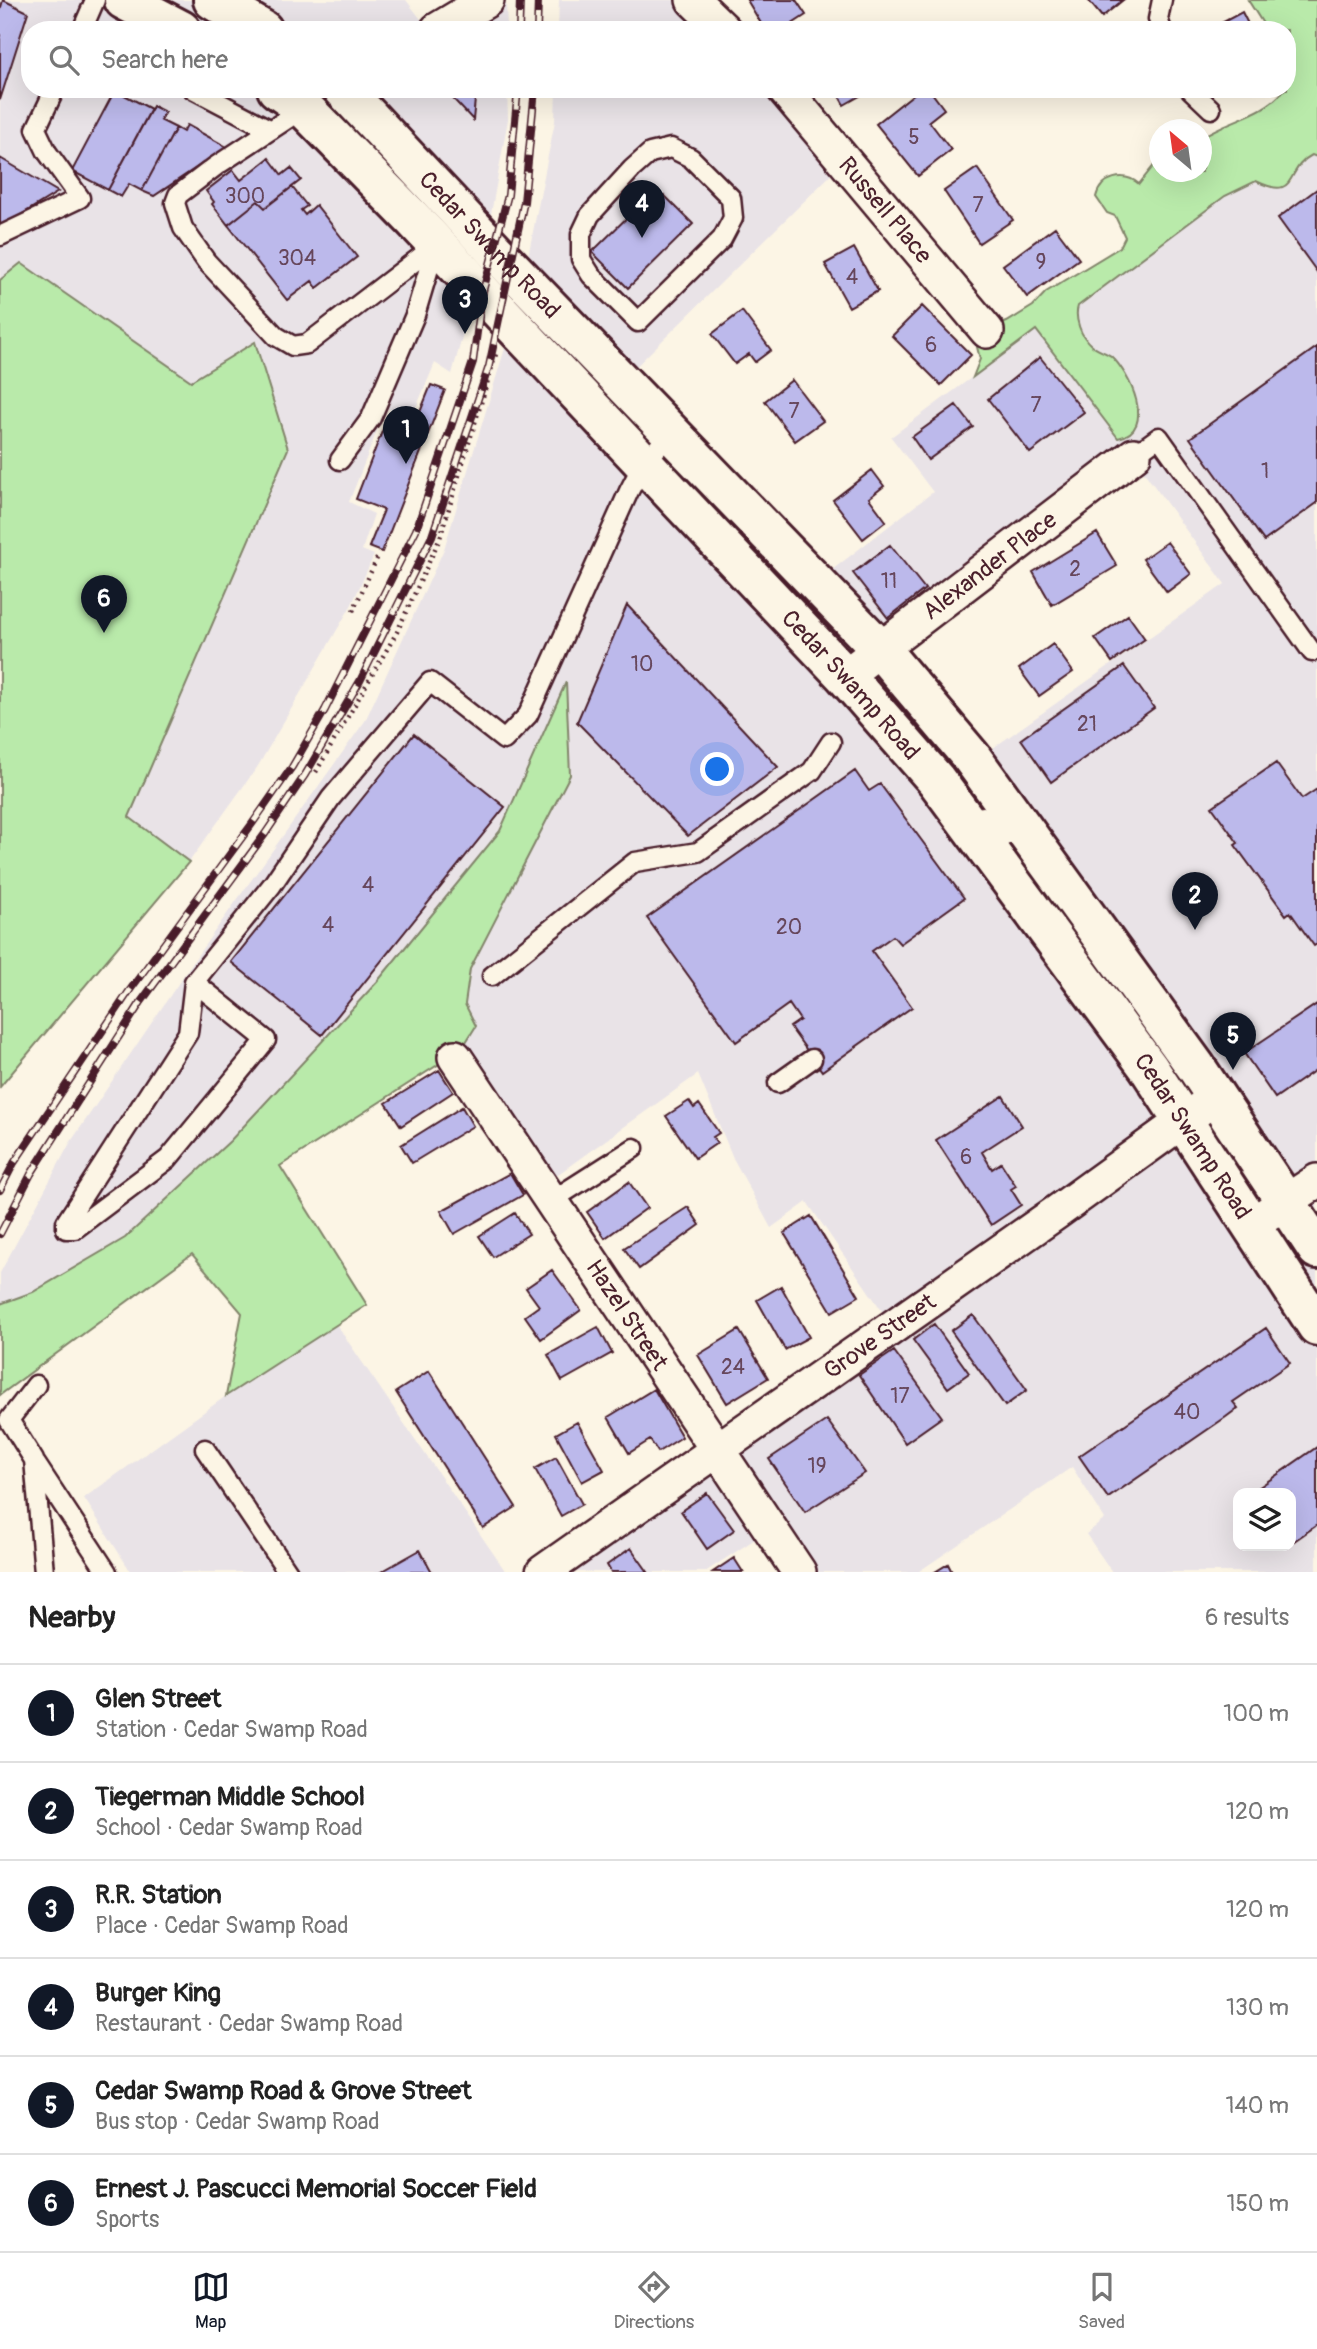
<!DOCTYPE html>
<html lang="en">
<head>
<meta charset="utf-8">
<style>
	body { margin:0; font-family:Pangolin,sans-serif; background:#f2f2f2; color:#222 }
	.controls { position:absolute; right:21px; bottom:21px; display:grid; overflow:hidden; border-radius:14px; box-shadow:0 7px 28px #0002 }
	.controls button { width:63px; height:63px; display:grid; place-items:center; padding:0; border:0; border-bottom:2px solid #e0e0e0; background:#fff; color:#222; font:35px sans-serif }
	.compass { position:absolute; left:1149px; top:119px; width:63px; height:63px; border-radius:50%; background:#fff; box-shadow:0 7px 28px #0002; rotate:331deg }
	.you { position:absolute; left:718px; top:770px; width:24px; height:24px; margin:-18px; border:5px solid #fff; border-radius:50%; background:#1a73e8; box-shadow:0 0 0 10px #1a73e833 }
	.badge { display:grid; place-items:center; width:46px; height:46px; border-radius:50%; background:#111827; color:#fff; font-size:23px; font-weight:700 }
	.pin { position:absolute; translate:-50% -58px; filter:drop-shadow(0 2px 4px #0008) }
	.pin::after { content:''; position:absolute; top:37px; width:24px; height:21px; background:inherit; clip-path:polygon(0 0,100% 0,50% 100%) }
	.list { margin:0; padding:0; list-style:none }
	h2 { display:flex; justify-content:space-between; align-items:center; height:91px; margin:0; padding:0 28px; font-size:30px }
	h2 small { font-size:23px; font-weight:400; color:#767676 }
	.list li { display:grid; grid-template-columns:46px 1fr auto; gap:21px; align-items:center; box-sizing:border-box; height:98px; padding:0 28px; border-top:2px solid #e0e0e0 }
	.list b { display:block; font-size:26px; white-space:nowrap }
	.list p { margin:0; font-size:23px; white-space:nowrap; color:#767676 }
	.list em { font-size:23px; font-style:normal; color:#767676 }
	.icon { flex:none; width:38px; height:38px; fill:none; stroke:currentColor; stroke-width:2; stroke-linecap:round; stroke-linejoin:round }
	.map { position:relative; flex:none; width:1317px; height:1572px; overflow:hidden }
	.search { position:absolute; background:#fff; box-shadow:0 7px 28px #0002; left:21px; right:21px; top:21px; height:77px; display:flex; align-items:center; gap:18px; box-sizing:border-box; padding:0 24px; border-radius:28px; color:#767676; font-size:26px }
	.sheet { height:679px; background:#fff }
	nav { display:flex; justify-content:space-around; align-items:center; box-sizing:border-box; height:98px; border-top:2px solid #e0e0e0; background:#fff; font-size:19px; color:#767676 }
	nav a { display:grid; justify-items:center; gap:4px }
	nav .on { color:#111827 }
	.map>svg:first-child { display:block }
	.built { fill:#e9e3e7; fill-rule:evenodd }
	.green { fill:#b9eaaa; stroke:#82846a; stroke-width:2 }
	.building { fill:#bcb9eb; stroke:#4a1f2b; stroke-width:2 }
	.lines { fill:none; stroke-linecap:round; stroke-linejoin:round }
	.lane-casing { stroke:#4a1f2b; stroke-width:23 }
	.street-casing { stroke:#4a1f2b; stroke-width:38 }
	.secondary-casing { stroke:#4a1f2b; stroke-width:44 }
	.path { stroke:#4a1f2b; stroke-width:4.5; stroke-dasharray:2 5; stroke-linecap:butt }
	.lane { stroke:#fcf5e5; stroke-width:18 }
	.street { stroke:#fcf5e5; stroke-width:33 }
	.secondary { stroke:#fcf5e5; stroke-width:38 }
	.rail-casing { stroke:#4a1f2b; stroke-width:8 }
	.rail { stroke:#fcf5e5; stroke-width:5; stroke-dasharray:16; stroke-linecap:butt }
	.labels { text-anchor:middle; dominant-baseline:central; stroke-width:5; stroke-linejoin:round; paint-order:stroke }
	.number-label { font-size:21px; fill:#66465b }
	.street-label { font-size:24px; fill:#4a1f2b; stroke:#fcf5e5 }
</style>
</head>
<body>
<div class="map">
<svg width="1317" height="1572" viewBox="0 0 1317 1572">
	<rect width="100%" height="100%" fill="#fcf5e5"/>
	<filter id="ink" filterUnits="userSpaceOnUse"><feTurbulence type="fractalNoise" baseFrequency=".0143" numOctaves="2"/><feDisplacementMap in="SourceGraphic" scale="14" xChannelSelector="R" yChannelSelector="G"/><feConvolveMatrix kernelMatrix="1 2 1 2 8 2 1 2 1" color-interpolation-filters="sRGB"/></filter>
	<g filter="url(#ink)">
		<path class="built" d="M0 0H406L427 27 473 0H506L507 30H30V89H507L508 119 482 264 452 374 435 363 412 417 386 408 349 502 374 514 362 550 374 555 352 604 258 766 189 862 129 817 288 449 255 342 191 381 21 263 0 280Z
			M559 0H693L721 30H558Z
			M556 89H777L845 161 607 395 797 597 933 492 891 437 1036 330 1118 437 1138 421 1139 408 1134 391 1111 357 1091 345 1078 325 1075 314 1078 306 1225 196 1256 181 1269 188 1291 182 1296 167 1302 160 1312 155 1317 157V1572H1112L1086 1534 1105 1519 1072 1467 918 1572H811L778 1524 705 1572H535L889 1321 807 1202 771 1228 733 1158 698 1074 547 1182 461 1050 476 1026 465 1004 470 969 570 775 566 684 500 831 377 982 230 1141 125 1238 33 1292 0 1304V1273L70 1143 197 956 365 721 444 549 519 302 555 121ZM1136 461 1225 584 959 772 870 663ZM1238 1493H1291V1546H1238Z
			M336 1324 506 1572H131L84 1498 226 1396Z"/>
		<path class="green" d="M1248 0H1317V157L1312 155C1284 169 1299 202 1256 181L1225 196 1078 306C1074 319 1081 336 1091 345 1097 350 1105 352 1111 356 1129 372 1158 431 1118 438L1036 330 973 377 980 359 977 347 981 337 996 326 1007 322 1033 306 1046 292 1120 247 1125 237 1115 216 1107 213 1096 197C1101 177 1124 171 1139 184L1159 159 1160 172H1202V137C1229 119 1264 116 1285 89H1287V30H1267Z
			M21 263 191 381 255 342 288 449 129 817 189 862 0 1087V280Z
			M566 682 570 775 470 969 465 1004 476 1026 461 1050 280 1166 367 1305 226 1396 242 1313 192 1254 0 1395V1304L33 1292 125 1238 230 1141 377 982 500 831Z"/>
		<path class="building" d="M3 0 28 12 0 100V11Z
			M747 0H796L806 15 783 30H765Z
			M1088 0H1123L1102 17Z
			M1242 12 1251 30H1213L1212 28Z
			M444 89H476L473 120Z
			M835 89H872L844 105Z
			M920 89H929L944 109 929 121 951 150 918 176 876 124Z
			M115 90 151 109 108 190 72 171Z
			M153 106 165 112 160 120 176 128 142 191 129 184 121 197 108 190Z
			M187 125 227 147 154 196 142 191 176 128 183 132Z
			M0 158 58 192 1 227 0 226Z
			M269 158 282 175 291 168 301 180 265 208 258 201 228 225 212 204 214 202 206 191 233 170 241 180Z
			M977 168 1013 220 979 243 944 191Z
			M292 187 307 206 301 210 305 215 316 205 357 257 317 288 312 281 287 300 228 225 258 201 265 208Z
			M1317 189V272L1278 218Z
			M664 195 693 224 628 288 592 252 645 200 652 207Z
			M1055 227 1079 259 1027 297 1003 265Z
			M854 248 878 291 849 307 825 264Z
			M922 306 971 355 941 385 892 336Z
			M742 311 771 350 755 362 749 354 735 364 712 334Z
			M1317 347V503L1264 541 1190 438Z
			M1040 357 1084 412 1030 453 988 399Z
			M792 380 823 421 795 441 765 401Z
			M431 385 445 390 382 552 369 547 384 510 356 499 388 416 414 427Z
			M956 405 973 427 928 460 912 437Z
			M872 470 884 486 869 498 886 521 863 539 833 500Z
			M1097 533 1117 566 1052 605 1033 572Z
			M1167 542 1191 574 1167 592 1143 559Z
			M890 545 925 589 888 618 853 573Z
			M627 605 778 767 688 836 577 722Z
			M1128 615 1145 639 1112 662 1095 638Z
			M1053 644 1073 672 1039 696 1019 669Z
			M1124 666 1154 708 1051 782 1021 739Z
			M414 734 505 807 322 1035 231 962Z
			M1276 763 1302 799 1317 789V944L1314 946 1290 912 1286 915 1235 845 1238 843 1212 807Z
			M855 771 869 791 880 784 964 898 900 944 893 936 872 951 912 1007 822 1071 790 1027 800 1020 789 1004 736 1042 647 918Z
			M1317 1004V1069L1275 1098 1244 1053Z
			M439 1070 453 1092 401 1126 386 1103Z
			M1003 1096 1022 1126 982 1152 992 1169 1001 1163 1016 1186 1011 1189 1021 1205 991 1225 936 1140Z
			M689 1101 694 1108 699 1104 719 1133 713 1137 717 1143 695 1158 666 1116Z
			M462 1107 473 1126 412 1163 401 1145Z
			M510 1173 523 1195 454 1234 441 1211Z
			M629 1182 647 1208 605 1238 587 1212Z
			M688 1207 700 1225 639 1269 624 1248Z
			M515 1213 529 1234 493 1257 479 1236Z
			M811 1216 859 1296 832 1312 784 1233Z
			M552 1270 581 1310 541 1339 525 1316 539 1306 526 1288Z
			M781 1286 809 1337 785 1350 757 1300Z
			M973 1315 1027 1390 1005 1406 951 1331Z
			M934 1324 969 1373 948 1388 913 1340Z
			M598 1327 612 1353 562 1381 548 1355Z
			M1266 1328 1290 1363 1233 1402 1238 1408 1226 1417 1108 1498 1079 1456Z
			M739 1330 768 1378 727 1403 698 1355Z
			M894 1351 942 1417 905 1443 859 1375Z
			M429 1371 516 1507 483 1528 396 1392Z
			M654 1389 682 1437 658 1452 650 1440 629 1453 608 1417Z
			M827 1420 865 1473 805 1512 769 1459Z
			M577 1422 604 1470 582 1482 556 1434Z
			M1317 1447V1525L1294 1541 1291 1536V1493H1261L1258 1488Z
			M556 1457 582 1504 561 1516 535 1469Z
			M707 1493 734 1530 707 1549 681 1511Z
			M631 1548 648 1572H611L607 1565Z
			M420 1550 432 1572H381Z
			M734 1558 743 1572H713Z
			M948 1564 952 1572H935Z"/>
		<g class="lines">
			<defs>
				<path id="lane" d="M1162 0 1158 19 1162 30
					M82 30 95 0
					M193 89 271 130
					M1190 89 1211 109
					M304 108 216 166 178 195 175 203 183 228 206 261 276 336 293 346 307 344 436 245
					M671 148 691 158 731 198 733 218 722 239 638 322 591 275 581 259V234L590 215 632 169 650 153Z
					M0 236 80 198 47 152 36 129 55 89
					M1134 455 1159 437 1312 652
					M340 460 371 418 415 315 436 245
					M983 816 1003 837 1021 826
					M492 976 635 862 698 852 812 771 831 742
					M194 982 266 1040 168 1159 75 1229H66V1222L188 1033 194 982 272 885 331 798 430 682 504 740 528 715 629 491 643 464 671 433
					M778 1083 812 1059
					M551 1201 634 1148
					M36 1385 9 1420 34 1460 44 1572
					M205 1449 288 1572
					M36 1464 107 1572"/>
				<g id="street">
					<path d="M693 0 724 30"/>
					<path d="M437 30 487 0"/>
					<path id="s1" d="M784 89 987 331"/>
					<path id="s2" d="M845 676 1134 455"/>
					<path id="s3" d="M455 1057 799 1572"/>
					<path d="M1252 1224 1317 1181"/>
					<path id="s4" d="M543 1572 1057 1212 1216 1097"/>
				</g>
				<g id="secondary">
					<path d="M124 0 181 30"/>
					<path d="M213 0 263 30"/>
					<path id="s5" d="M277 89 304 108 412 218 845 676 936 780 1148 1067 1317 1326"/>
					<path id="s6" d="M343 89 494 250 880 649 972 758 1196 1067 1317 1249"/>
				</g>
			</defs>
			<use href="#lane" class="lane-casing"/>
			<use href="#street" class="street-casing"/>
			<use href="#secondary" class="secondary-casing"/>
			<path class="path" d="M353 611 379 554
				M316 772 397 632 440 538 496 354"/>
			<use href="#lane" class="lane"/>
			<use href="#street" class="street"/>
			<use href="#secondary" class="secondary"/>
			<defs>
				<path id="rail" d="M519 30 520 0
					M537 30 538 0
					M0 1190 14 1163 130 990 252 824 292 767 325 710 416 530 473 362 482 295 508 195 518 89
					M0 1234 31 1174 141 1002 265 834 305 775 360 681 432 536 489 366 524 202 535 89"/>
			</defs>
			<use href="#rail" class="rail-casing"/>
			<use href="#rail" class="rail"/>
		</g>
	</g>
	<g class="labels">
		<g class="number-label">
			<text x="914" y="137">5</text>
			<text x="245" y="196">300</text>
			<text x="978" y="205">7</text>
			<text x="297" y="258">304</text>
			<text x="1041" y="262">9</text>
			<text x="852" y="277">4</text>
			<text x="931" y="345">6</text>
			<text x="1036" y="405">7</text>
			<text x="794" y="411">7</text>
			<text x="1265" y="471">1</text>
			<text x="1075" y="569">2</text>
			<text x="889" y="581">11</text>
			<text x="642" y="664">10</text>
			<text x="1087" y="724">21</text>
			<text x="368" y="885">4</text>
			<text x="328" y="925">4</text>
			<text x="789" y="927">20</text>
			<text x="966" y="1157">6</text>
			<text x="733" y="1367">24</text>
			<text x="900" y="1396">17</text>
			<text x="1187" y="1412">40</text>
			<text x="817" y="1466">19</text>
		</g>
		<g class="street-label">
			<text stroke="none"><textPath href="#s1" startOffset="158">Russell Place</textPath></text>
			<text stroke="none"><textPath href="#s6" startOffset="214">Cedar Swamp Road</textPath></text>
			<text stroke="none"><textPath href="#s2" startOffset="182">Alexander Place</textPath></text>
			<text stroke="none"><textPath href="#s5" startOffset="828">Cedar Swamp Road</textPath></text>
			<text stroke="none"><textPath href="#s5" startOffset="1395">Cedar Swamp Road</textPath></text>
			<text stroke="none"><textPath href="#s3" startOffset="310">Hazel Street</textPath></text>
			<text stroke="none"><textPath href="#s4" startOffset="411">Grove Street</textPath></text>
		</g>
	</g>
</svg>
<div class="controls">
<button><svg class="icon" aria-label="layers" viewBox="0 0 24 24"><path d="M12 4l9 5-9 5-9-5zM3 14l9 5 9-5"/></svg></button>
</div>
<svg class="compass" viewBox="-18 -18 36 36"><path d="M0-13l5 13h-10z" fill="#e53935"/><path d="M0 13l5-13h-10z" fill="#767676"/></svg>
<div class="you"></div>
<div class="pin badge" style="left:406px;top:464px">1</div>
<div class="pin badge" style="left:1195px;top:930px">2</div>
<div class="pin badge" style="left:465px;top:334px">3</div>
<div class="pin badge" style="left:642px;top:238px">4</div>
<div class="pin badge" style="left:1233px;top:1070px">5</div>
<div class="pin badge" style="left:104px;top:633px">6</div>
<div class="search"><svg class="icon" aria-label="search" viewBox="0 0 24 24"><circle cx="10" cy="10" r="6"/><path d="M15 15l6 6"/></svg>Search here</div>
</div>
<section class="sheet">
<h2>Nearby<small>6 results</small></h2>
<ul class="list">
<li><span class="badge">1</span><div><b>Glen Street</b><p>Station · Cedar Swamp Road</p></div><em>100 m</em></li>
<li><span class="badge">2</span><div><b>Tiegerman Middle School</b><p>School · Cedar Swamp Road</p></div><em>120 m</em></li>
<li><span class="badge">3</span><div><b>R.R. Station</b><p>Place · Cedar Swamp Road</p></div><em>120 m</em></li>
<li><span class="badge">4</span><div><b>Burger King</b><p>Restaurant · Cedar Swamp Road</p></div><em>130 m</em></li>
<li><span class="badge">5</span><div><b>Cedar Swamp Road &amp; Grove Street</b><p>Bus stop · Cedar Swamp Road</p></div><em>140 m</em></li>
<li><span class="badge">6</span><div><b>Ernest J. Pascucci Memorial Soccer Field</b><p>Sports</p></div><em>150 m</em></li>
</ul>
</section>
<nav>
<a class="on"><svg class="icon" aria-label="map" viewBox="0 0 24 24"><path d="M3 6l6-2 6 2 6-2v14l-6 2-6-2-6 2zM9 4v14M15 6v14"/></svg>Map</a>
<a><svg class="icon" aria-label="directions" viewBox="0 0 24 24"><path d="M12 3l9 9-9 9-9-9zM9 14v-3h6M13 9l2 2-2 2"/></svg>Directions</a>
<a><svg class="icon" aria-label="saved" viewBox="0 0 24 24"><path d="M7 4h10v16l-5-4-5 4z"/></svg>Saved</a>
</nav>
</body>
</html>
